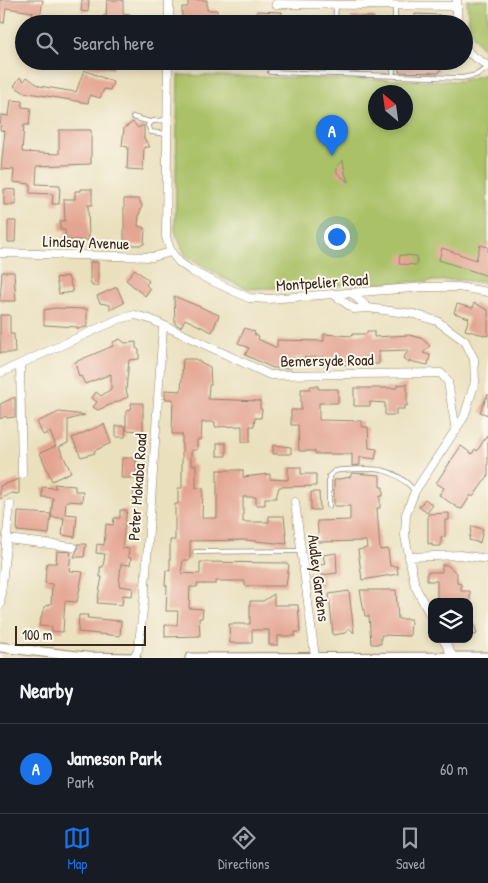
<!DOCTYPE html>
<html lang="en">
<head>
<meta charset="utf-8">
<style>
	body { margin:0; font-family:"Patrick Hand",sans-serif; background:#20242c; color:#f1f3f6 }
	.controls { position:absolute; right:15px; bottom:15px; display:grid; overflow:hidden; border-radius:10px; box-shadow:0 2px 8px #0003 }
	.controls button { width:45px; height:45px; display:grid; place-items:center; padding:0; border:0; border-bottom:1px solid #363941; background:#171b24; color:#f1f3f6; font:25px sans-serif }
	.compass { position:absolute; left:368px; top:85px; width:45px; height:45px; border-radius:50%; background:#171b24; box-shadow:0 2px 8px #0003; rotate:331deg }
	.scale { position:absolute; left:15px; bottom:12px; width:131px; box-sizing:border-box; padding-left:5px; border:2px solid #3b2a1e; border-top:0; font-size:14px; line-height:18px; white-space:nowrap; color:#3b2a1e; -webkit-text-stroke:4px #fbf7ec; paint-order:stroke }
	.you { position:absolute; left:336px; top:236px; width:18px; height:18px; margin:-12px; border:4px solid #fff; border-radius:50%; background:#1a73e8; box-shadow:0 0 0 8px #1a73e833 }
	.badge { display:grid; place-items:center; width:32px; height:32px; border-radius:50%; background:#1a73e8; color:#fff; font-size:16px; font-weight:700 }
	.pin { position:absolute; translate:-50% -41px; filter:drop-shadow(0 1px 2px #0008) }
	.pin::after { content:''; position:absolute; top:26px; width:18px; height:15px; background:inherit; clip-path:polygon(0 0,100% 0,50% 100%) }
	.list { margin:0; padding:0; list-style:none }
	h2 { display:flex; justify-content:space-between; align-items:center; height:65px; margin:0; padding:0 20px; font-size:21px }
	h2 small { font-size:16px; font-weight:400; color:#9ea1a6 }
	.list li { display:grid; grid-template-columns:32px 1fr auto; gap:15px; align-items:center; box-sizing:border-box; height:90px; padding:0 20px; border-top:1px solid #363941 }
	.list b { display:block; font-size:19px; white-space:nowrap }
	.list p { margin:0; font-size:16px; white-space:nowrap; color:#9ea1a6 }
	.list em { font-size:16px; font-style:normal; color:#9ea1a6 }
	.icon { flex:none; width:28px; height:28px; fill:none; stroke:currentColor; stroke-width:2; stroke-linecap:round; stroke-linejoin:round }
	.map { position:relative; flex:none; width:488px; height:658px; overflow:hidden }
	.search { position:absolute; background:#171b24; box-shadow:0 2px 8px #0003; left:15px; right:15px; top:15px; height:55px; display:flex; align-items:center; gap:12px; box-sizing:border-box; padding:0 18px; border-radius:28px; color:#9ea1a6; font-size:19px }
	.sheet { height:155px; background:#171b24 }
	nav { display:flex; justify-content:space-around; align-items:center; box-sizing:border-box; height:70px; border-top:1px solid #363941; background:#171b24; font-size:14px; color:#9ea1a6 }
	nav a { display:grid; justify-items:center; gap:2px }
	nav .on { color:#1a73e8 }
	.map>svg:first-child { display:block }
	.green { fill:#aac167; stroke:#727642; fill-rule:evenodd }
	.building { fill:#e4a492 }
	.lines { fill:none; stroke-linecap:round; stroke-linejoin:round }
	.service-casing { stroke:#92856e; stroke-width:5.5 }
	.minor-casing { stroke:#92856e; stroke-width:9 }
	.tertiary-casing { stroke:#92856e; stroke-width:11 }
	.service { stroke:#fff; stroke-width:4 }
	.minor { stroke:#fff; stroke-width:8 }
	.tertiary { stroke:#fff; stroke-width:9 }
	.labels { text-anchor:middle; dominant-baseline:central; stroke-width:4; stroke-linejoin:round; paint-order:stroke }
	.street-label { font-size:16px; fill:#3b2a1e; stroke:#fbf7ec }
</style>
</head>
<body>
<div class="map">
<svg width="488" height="658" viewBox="0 0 488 658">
	<rect width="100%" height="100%" fill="#fbf7ec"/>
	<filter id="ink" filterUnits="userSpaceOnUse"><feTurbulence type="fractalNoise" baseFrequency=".02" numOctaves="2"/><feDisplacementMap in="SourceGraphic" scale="10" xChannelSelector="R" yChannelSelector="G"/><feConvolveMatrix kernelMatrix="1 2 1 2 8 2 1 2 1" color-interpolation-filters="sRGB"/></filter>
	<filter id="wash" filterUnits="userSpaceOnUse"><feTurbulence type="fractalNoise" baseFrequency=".0096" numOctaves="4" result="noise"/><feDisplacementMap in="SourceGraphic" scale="20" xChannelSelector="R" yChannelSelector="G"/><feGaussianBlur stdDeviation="1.12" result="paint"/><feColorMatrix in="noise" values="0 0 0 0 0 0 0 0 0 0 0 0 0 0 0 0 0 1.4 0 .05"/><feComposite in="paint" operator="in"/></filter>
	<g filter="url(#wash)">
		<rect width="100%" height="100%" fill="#eae0be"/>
		<path class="green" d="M467 0H488V53C468 36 469 25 467 0Z
			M486 74 488 283 459 280 249 289 225 279 185 255 175 231 178 75 459 81ZM376 92H406V122H376Z"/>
		<g id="blocks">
			<path class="building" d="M0 0H43L40 18 32 16 33 12 6 8 4 23 0 22Z
				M82 0H89L88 12 81 11Z
				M107 0H123V14L135 16 134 24H102L103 16H106Z
				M188 0H207V10H217V24H182V7H188Z
				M257 11 282 12 281 24H257Z
				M415 14 440 15V24H415Z
				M351 17H374V24H351Z
				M87 61H114L113 69 86 67Z
				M399 61H441L440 71 439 73 399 72Z
				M84 70 113 82 110 90 104 89 100 98 90 95 88 103 23 92 14 86 20 77 24 81 27 77 39 86 76 92Z
				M11 100 22 101V107L31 108 29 125H24L22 152 59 154V130H91V164L37 166 36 184 60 185 59 204H52L53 194 30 193V184L13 182 14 170 1 169 5 131 0 130 1 115 9 116Z
				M133 122 138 128 144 125V138L150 147H144L143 170 127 169 128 147 122 146 124 128Z
				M343 160 345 173 348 182 337 173V167Z
				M4 189 16 190V205H4Z
				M81 189H92V205H88L89 240H66L65 230H60V221H65L64 199H75V191H81Z
				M124 199H139L142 206 139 215 138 226 145 228 144 244 141 245H124Z
				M8 221H16L15 242H8Z
				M480 245 488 247V276L439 260 442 248 476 260Z
				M400 255 417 256V265L399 264Z
				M90 262H98V286H92L90 280Z
				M135 269 149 281 146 285 150 289 145 296 126 280Z
				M2 272H14L16 301H0Z
				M68 276 73 292 59 294 56 278Z
				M117 287 124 303 110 310V305L100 303 97 296Z
				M174 296 219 315 212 332 185 319 181 327 175 324Z
				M474 303 488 310V336L465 330 469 318 454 313 457 304 473 308Z
				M54 308 87 309V327L77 329V327L44 325V310Z
				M0 315H10V334H14L15 353H0Z
				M245 328 255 332 254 334 259 336 258 339 277 348V340L324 341V334L352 336V334H367V331H374V337L409 335 421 338 430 346 423 353 430 355 428 365 409 361 408 363 403 358 409 350 379 351V364L324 365 323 357 291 358V368H273L245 355 249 348 238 343Z
				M120 339 125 343 136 342V348L139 350V359L129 360 126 390 128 397 98 410 93 407 97 402 92 398 96 392 101 396 111 389V374L85 384 81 376 79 377 75 362 113 346V342Z
				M183 359H195L210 367 211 385H209L208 399 260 401V409H262L261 418H255L254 426H250V442H242V426L215 427V422H202L201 440H197V450H191V465H196V488H203L202 518H217V470H243V477L270 474V479L288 480V467H301V474H316V486L279 487 276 498H265V505H256V497H243V522H269V516H284L287 544 245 540 190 541V560H183L181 573 200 574V562L286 563 289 565 286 586H245V581H216V584H197V587H190L189 608 203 609 202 618H199L200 636 165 637V625H177L178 611H166L167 586 165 585 166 570 170 571V540H175V504H178V488H182V434H172L173 399H165V390L181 391Z
				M407 384V406H404V409H396V415H385V403L370 402V406H354V388H397V385Z
				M310 386H318V389H338V403H319V420L362 421V427H368L369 448 377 449 375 459 360 457V465L352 466V454H315V451H299L298 425H291V410H301V389H310Z
				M488 394V415L480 412Z
				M15 397V417L7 418 6 416 0 419V404Z
				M131 403H143V431L126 430V411L132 408Z
				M59 412 85 415 68 420V443L59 447 71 472 52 481 40 453 56 446 50 432 43 435 37 422Z
				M104 424 111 443 94 451 95 453 81 457 72 438Z
				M116 426H126L125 437H116Z
				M488 434V476L473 497 471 495 462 509 458 508 439 495 444 488 436 483 461 446 472 454 475 449 477 451Z
				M217 443H226V456H217Z
				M273 445 291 447V454H273Z
				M122 458H136L137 478H121Z
				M352 473 380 475V487H383V496H380V508H377L380 550 388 549 390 566H397L398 574 362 580 358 550 367 548 366 541 319 542 317 521 350 520V506H334V480L350 477Z
				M19 479V494L12 493 0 499V486Z
				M54 484 75 486V491H83L82 502 66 501 65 514 77 515 75 537 62 535 64 518 51 517 53 498 42 497V487L56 488Z
				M134 488 142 489 140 502H133Z
				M311 492H319L320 510H311Z
				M425 499 433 505 427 513 419 507Z
				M120 510H127L122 548 129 549 128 557 131 558 130 565 121 564 119 586 133 588 132 596 123 595 122 605 97 603 102 577H100V567H103L105 554 96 553 97 544 104 545 106 524 113 525 114 518H120Z
				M18 512 51 514 49 534 17 531Z
				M449 513V520H445V537L441 538V546H432V543L428 544V514Z
				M472 526 483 529 480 543 469 540Z
				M77 544H86L84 557H74L78 548Z
				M57 551 71 552 69 571 83 572 77 602 65 601 63 632 52 631V627L39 626 44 607 51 604 52 584 45 583 46 568 47 563H56Z
				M336 553 337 573 322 575 324 586 314 588 312 570 318 569 317 566 325 564 323 555Z
				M442 565H447L457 573V583L461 584V591H470V602L437 601V581H427V572H442Z
				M360 590H396L398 619H411L410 636 381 635V644H371L369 616H365Z
				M349 591 354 633 349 628 345 633 333 635 329 594Z
				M274 594V605H298L300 632H295V636H278V645H269V630H252V643H230L229 624H250V601H263Z
				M471 612 477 634 469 636V613Z
				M79 615H88L87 618 121 621 120 636 78 632Z"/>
		</g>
	</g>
	<g filter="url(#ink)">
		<use href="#blocks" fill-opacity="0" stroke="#92856e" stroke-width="1"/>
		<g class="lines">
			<defs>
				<path id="service" d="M335 24 336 5
					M395 24V6
					M335 70V61
					M270 72 462 78 476 75 488 68
					M393 72V61
					M133 117 150 122
					M166 134 151 132 148 125 153 121 167 120
					M329 506V476L335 471 341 470C373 468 392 465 415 491
					M195 552 301 551"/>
				<path id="minor" d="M457 0V24
					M276 4 457 6
					M169 24V0
					M464 46 470 54 488 66
					M168 61 166 237 171 252 179 262 193 272 249 298 268 299 426 287H458L488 292
					M0 253 153 257 171 252
					M352 293 368 308
					M333 294 354 309 368 308 414 314 437 321 465 341 474 359 475 382 464 417 415 491 406 514 405 536 415 586 432 619
					M20 364 22 474
					M0 373 119 319 135 315 150 319 270 375 441 373 448 382 456 431
					M295 502 315 657
					M7 539 73 547
					M409 557 460 555 488 559
					M0 605 10 504
					M443 639 453 657
					M133 658 138 650 144 602 163 326"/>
				<path id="tertiary" d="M0 647 86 657 136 658
					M190 658 488 657"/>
			</defs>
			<use href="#service" class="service-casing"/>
			<use href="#minor" class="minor-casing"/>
			<use href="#tertiary" class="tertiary-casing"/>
			<use href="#service" class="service"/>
			<use href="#minor" class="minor"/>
			<use href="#tertiary" class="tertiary"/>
		</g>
	</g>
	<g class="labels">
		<g class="street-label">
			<text transform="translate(86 242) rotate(2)">Lindsay Avenue</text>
			<text transform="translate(322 282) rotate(-4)">Montpelier Road</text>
			<text transform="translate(327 360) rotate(-1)">Bemersyde Road</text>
			<text transform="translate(137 487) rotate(-86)">Peter Mokaba Road</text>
			<text transform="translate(319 578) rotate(83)">Audley Gardens</text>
		</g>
	</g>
</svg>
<div class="controls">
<button><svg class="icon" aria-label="layers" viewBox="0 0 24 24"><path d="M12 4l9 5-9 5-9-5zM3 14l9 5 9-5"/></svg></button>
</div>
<svg class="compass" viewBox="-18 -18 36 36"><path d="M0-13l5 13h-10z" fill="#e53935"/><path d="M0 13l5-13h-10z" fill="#9ea1a6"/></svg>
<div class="scale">100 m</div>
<div class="you"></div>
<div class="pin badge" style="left:332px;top:156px">A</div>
<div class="search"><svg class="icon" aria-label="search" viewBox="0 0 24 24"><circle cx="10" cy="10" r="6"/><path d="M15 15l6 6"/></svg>Search here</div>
</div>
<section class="sheet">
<h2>Nearby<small></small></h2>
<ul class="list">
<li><span class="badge">A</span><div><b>Jameson Park</b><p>Park</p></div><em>60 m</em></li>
</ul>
</section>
<nav>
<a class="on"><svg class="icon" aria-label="map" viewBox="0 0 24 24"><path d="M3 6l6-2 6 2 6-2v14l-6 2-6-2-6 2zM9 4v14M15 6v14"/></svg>Map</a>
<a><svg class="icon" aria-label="directions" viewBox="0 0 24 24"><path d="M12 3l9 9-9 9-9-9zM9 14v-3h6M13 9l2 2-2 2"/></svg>Directions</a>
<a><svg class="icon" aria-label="saved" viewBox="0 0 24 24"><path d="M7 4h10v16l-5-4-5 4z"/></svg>Saved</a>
</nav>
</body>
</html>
